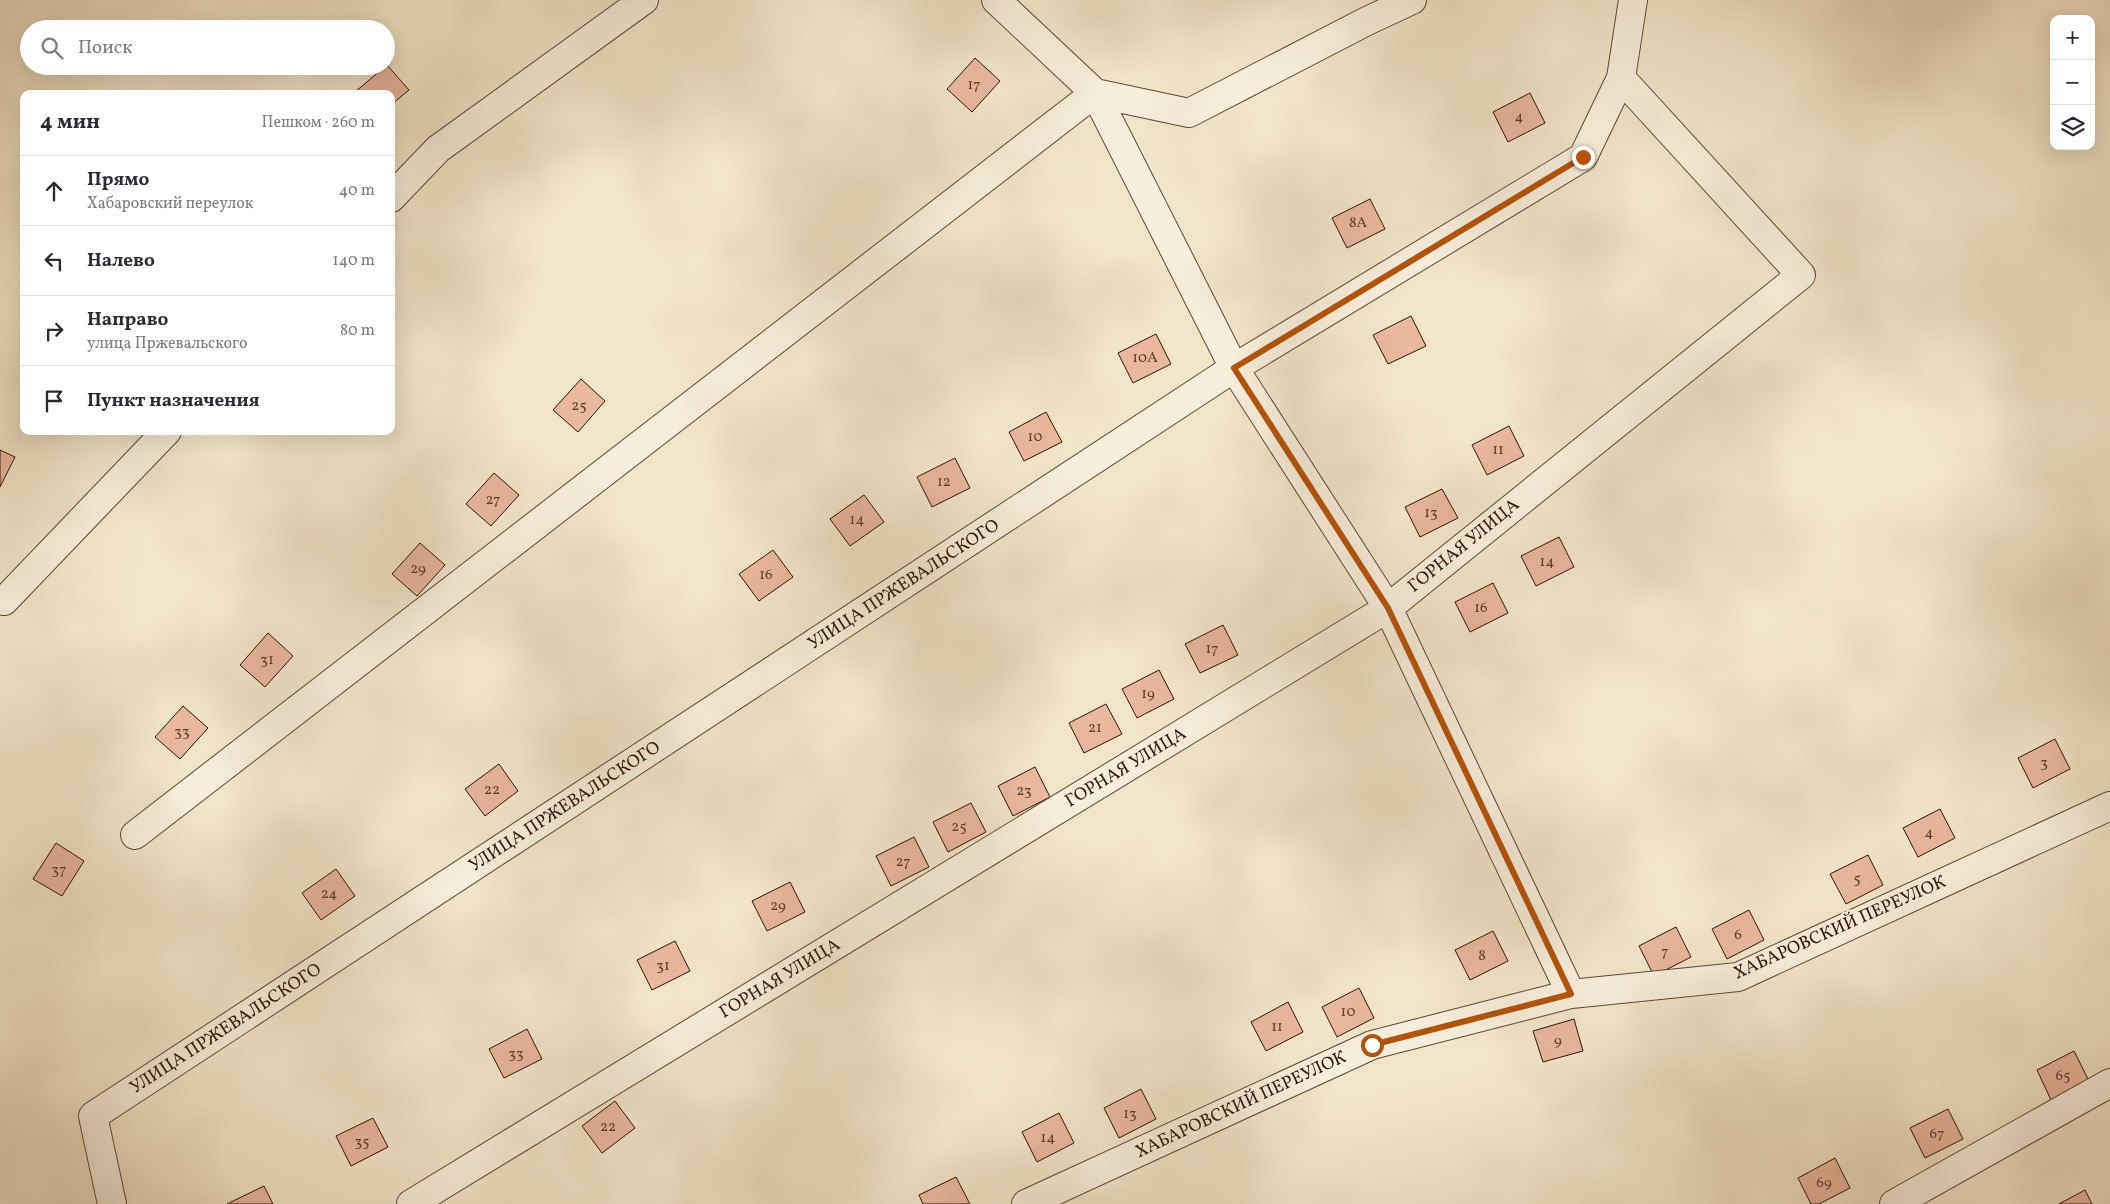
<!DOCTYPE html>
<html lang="ru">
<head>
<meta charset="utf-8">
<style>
	body { margin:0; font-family:Vollkorn,serif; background:#f2f2f3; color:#2b2b33 }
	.controls { position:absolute; right:15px; top:15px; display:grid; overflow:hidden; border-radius:10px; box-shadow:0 5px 20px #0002 }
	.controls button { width:45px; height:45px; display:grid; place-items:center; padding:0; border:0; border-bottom:1px solid #e1e1e2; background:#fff; color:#2b2b33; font:25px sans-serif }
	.stop { position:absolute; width:15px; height:15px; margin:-11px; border:4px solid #b45309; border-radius:50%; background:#fff }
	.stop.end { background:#b45309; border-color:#fff; box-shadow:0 1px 5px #0008 }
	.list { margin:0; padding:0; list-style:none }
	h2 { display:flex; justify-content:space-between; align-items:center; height:65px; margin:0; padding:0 20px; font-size:21px }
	h2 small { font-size:16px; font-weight:400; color:#7c7c81 }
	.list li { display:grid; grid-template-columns:32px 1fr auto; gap:15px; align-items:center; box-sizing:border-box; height:70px; padding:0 20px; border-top:1px solid #e1e1e2 }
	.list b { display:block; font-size:19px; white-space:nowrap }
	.list p { margin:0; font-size:16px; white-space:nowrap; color:#7c7c81 }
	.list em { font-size:16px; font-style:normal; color:#7c7c81 }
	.icon { flex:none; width:28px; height:28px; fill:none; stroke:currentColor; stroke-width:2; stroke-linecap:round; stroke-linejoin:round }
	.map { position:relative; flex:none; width:2110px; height:1204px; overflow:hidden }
	.search { position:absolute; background:#fff; box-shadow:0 5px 20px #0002; left:20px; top:20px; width:375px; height:55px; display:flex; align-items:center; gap:12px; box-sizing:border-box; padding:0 18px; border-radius:28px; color:#7c7c81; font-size:19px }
	.panel { position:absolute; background:#fff; box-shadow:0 5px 20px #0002; left:20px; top:90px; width:375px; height:345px; border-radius:10px }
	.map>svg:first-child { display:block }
	.building { fill:#e7b79e; stroke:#301609 }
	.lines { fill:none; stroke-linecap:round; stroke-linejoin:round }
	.street-casing { stroke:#604a39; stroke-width:30 }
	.street { stroke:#f6eedc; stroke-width:28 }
	.route { stroke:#b45309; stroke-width:6 }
	.labels { text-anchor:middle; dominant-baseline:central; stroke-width:4; stroke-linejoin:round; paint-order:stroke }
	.number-label { font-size:15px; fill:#5e3e2e }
	.street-label { font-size:18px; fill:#301609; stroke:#f6eedc }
</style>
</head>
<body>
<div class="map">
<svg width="2110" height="1204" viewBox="0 0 2110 1204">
	<rect width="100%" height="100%" fill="#f1e5c9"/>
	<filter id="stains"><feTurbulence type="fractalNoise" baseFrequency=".004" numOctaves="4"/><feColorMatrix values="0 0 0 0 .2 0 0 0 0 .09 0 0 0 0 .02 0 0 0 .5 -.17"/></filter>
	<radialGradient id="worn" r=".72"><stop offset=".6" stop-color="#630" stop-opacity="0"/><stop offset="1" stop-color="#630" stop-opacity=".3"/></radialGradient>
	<path class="building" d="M975 58 1000 81 972 112 947 89Z
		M387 65 409 90 391 105V94H357L355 92Z
		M1530 93 1545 123 1508 142 1493 112Z
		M1370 199 1385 229 1347 248 1332 218Z
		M1411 316 1426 346 1388 364 1373 335Z
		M1156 334 1171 364 1133 383 1118 353Z
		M581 379 605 401 578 432 553 410Z
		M1046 412 1062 442 1024 461 1009 432Z
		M1509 426 1524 456 1487 475 1472 445Z
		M0 450 15 457 0 487Z
		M955 458 970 488 932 507 917 477Z
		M494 473 519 495 491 526 466 504Z
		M1442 489 1458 518 1420 537 1405 507Z
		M864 495 884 522 850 546 830 519Z
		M1559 537 1574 567 1536 586 1521 556Z
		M420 543 445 565 417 596 392 574Z
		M773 550 793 577 759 601 739 574Z
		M1493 583 1508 613 1470 632 1455 602Z
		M1223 625 1238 655 1200 673 1185 644Z
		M268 633 293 656 265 687 240 665Z
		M1159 670 1174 699 1137 718 1122 689Z
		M1106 704 1122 734 1084 753 1069 723Z
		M183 706 208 728 180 759 155 737Z
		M2055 739 2070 769 2033 788 2018 758Z
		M499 764 518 791 485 816 465 789Z
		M1035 767 1050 797 1013 816 998 786Z
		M971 803 986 832 948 852 933 822Z
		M1940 809 1955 838 1918 857 1903 828Z
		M914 837 929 867 891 886 876 856Z
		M56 843 84 861 62 896 33 879Z
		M1868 855 1883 885 1846 904 1830 874Z
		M336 869 355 896 321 920 302 893Z
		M790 882 805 912 767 931 752 901Z
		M1749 910 1764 940 1727 959 1712 929Z
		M1676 927 1691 957 1654 976 1639 946Z
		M1493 931 1508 961 1470 980 1455 950Z
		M675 941 690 971 652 990 637 960Z
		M1359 988 1374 1018 1337 1037 1322 1007Z
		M1288 1002 1303 1032 1266 1051 1251 1022Z
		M1574 1019 1583 1051 1543 1062 1533 1031Z
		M527 1029 542 1059 504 1078 489 1049Z
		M2074 1051 2089 1081 2051 1100 2037 1070Z
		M1141 1089 1156 1119 1119 1138 1104 1108Z
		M615 1101 635 1128 602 1153 582 1126Z
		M1948 1109 1963 1139 1925 1158 1910 1128Z
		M1059 1113 1074 1143 1037 1162 1022 1132Z
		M373 1118 388 1147 351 1166 336 1136Z
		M1835 1158 1850 1188 1819 1204H1811L1798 1178Z
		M956 1177 970 1204H923L919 1195Z
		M264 1186 273 1204H227Z
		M2085 1190 2092 1204H2059Z"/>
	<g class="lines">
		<defs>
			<path id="street" d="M996 0 1095 93 1234 368 1388 608 1571 994
				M391 198 438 149 644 0
				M4 601 167 431
				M135 835 1095 93 1189 113 1367 21 1412 0
				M112 1204 93 1116 1234 368 1583 157 1621 78 1633 0
				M411 1204 1388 608 1801 275 1621 78
				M1026 1204 1372 1045 1571 994 1738 977 2110 806
				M1894 1204 2110 1083"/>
		</defs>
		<use href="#street" class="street-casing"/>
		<use href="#street" class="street"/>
	</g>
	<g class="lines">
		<path class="route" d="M1372 1045 1571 994 1388 608 1234 368 1583 157"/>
	</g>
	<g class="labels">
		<g class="number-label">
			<text x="974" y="85">17</text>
			<text x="1519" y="117">4</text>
			<text x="1358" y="223">8А</text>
			<text x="1145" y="358">10А</text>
			<text x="579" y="406">25</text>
			<text x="1035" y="437">10</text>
			<text x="1498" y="450">11</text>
			<text x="944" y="482">12</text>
			<text x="493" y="500">27</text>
			<text x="1431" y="513">13</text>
			<text x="857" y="520">14</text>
			<text x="1547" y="562">14</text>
			<text x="418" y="569">29</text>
			<text x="766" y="575">16</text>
			<text x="1481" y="608">16</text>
			<text x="1212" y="649">17</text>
			<text x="267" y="660">31</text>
			<text x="1148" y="694">19</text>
			<text x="1095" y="728">21</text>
			<text x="182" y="732">33</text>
			<text x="2044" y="763">3</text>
			<text x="492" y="790">22</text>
			<text x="1024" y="791">23</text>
			<text x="959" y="827">25</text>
			<text x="1929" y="833">4</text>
			<text x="903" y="862">27</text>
			<text x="59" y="870">37</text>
			<text x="1857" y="879">5</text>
			<text x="329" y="894">24</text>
			<text x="778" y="906">29</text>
			<text x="1738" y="935">6</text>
			<text x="1665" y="952">7</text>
			<text x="1482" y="956">8</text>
			<text x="663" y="966">31</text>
			<text x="1348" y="1012">10</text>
			<text x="1277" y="1027">11</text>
			<text x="1558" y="1041">9</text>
			<text x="516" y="1054">33</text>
			<text x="2063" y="1076">65</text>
			<text x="1130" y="1114">13</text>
			<text x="608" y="1127">22</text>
			<text x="1937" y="1134">67</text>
			<text x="1048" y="1138">14</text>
			<text x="362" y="1142">35</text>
			<text x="1824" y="1183">69</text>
		</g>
		<g class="street-label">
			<text transform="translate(1464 546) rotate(-39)">ГОРНАЯ УЛИЦА</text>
			<text transform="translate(904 585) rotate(-33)">УЛИЦА ПРЖЕВАЛЬСКОГО</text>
			<text transform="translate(1126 768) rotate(-31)">ГОРНАЯ УЛИЦА</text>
			<text transform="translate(565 807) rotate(-33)">УЛИЦА ПРЖЕВАЛЬСКОГО</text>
			<text transform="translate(1840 928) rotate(-24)">ХАБАРОВСКИЙ ПЕРЕУЛОК</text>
			<text transform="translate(780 979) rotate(-31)">ГОРНАЯ УЛИЦА</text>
			<text transform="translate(226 1029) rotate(-33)">УЛИЦА ПРЖЕВАЛЬСКОГО</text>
			<text transform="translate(1241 1105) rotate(-25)">ХАБАРОВСКИЙ ПЕРЕУЛОК</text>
		</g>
	</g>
	<rect width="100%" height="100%" filter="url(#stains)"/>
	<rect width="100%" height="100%" fill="url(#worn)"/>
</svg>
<div class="controls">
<button>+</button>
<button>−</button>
<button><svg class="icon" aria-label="layers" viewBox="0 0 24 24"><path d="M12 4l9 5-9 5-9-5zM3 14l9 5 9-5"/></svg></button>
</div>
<div class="stop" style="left:1372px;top:1045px"></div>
<div class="stop end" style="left:1583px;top:157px"></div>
<div class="search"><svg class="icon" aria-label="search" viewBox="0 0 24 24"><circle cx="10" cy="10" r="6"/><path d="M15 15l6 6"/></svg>Поиск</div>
<section class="panel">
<h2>4 мин<small>Пешком · 260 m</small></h2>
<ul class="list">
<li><svg class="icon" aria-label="ahead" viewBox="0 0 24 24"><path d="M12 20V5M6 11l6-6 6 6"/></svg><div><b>Прямо</b><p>Хабаровский переулок</p></div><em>40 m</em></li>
<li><svg class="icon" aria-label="left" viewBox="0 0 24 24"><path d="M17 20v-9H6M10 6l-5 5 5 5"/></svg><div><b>Налево</b></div><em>140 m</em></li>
<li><svg class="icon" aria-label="right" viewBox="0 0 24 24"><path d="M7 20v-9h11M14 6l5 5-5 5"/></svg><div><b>Направо</b><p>улица Пржевальского</p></div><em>80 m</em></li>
<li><svg class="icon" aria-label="arrive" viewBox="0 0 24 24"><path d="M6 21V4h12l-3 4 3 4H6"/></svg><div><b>Пункт назначения</b></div></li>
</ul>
</section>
</div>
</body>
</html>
